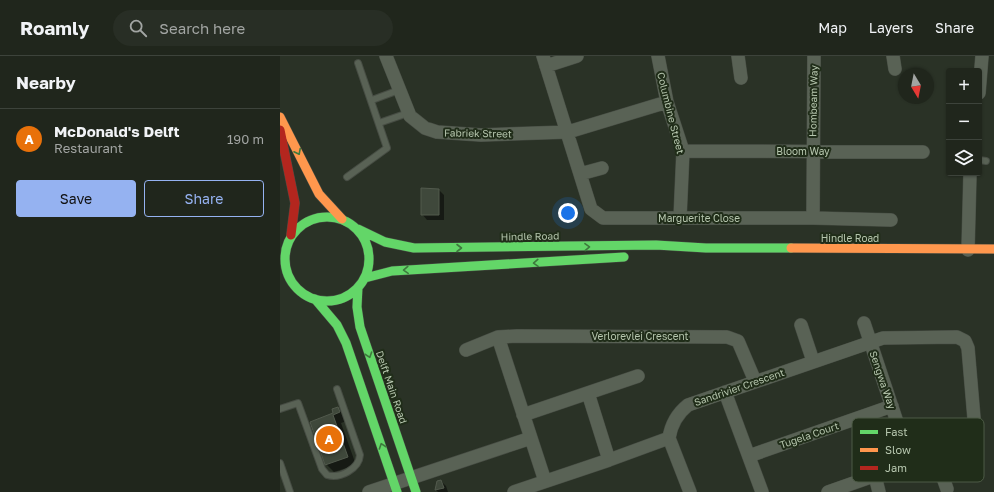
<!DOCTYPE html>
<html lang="en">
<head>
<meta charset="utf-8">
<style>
	body { margin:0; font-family:"Golos Text",sans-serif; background:#282e25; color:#f1f3f6 }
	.controls { position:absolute; right:12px; top:12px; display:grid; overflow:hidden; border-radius:4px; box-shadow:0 1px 3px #0004 }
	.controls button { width:36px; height:36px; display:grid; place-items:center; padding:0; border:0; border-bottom:1px solid #3d433b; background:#20261c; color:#f1f3f6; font:20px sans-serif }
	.compass { position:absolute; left:618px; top:12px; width:36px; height:36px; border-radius:50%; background:#20261c; box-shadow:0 1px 3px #0004; rotate:170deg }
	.you { position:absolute; left:288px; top:157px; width:14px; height:14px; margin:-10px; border:3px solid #fff; border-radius:50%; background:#1a73e8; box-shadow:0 0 0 6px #1a73e833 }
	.badge { display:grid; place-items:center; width:26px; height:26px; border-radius:50%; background:#95b2f1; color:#fff; font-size:13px; font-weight:700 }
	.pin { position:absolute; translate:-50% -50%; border:2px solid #fff; box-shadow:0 1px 4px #0006 }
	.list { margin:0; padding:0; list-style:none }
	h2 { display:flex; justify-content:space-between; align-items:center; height:52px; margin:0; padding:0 16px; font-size:17px }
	h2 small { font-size:13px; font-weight:400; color:#a2a5a3 }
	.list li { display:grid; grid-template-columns:26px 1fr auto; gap:12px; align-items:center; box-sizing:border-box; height:60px; padding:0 16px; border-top:1px solid #3d433b }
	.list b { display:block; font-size:15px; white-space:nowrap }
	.list p { margin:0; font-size:13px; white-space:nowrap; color:#a2a5a3 }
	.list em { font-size:13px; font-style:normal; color:#a2a5a3 }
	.actions { display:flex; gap:8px; padding:12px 16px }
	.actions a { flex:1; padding:9px 0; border:1px solid #95b2f1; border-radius:4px; text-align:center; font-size:14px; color:#95b2f1 }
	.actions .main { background:#95b2f1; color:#111 }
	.icon { flex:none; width:22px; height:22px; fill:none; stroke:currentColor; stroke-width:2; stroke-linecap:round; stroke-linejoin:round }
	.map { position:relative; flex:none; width:714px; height:436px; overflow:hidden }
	header { display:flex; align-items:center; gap:24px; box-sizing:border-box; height:56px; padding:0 20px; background:#20261c; border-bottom:1px solid #3d433b }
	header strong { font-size:19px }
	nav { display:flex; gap:22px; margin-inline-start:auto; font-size:14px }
	.search { width:280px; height:36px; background:#282e25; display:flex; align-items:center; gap:10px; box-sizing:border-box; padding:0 14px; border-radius:22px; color:#a2a5a3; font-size:15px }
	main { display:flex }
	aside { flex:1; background:#20261c }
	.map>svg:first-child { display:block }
	.shadow { fill:#0007 }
	.building { fill:#3f483b; stroke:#525a4d }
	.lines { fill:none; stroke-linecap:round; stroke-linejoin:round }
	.lane-casing { stroke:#474d44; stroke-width:8 }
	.street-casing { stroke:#474d44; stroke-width:14 }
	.fast-casing { stroke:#474d44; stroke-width:10 }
	.slow-casing { stroke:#474d44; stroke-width:10 }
	.jam-casing { stroke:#474d44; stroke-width:10 }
	.lane { stroke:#596255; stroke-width:6 }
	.street { stroke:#596255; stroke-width:13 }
	.fast { stroke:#63d668; stroke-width:9 }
	.slow { stroke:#ff974d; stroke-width:9 }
	.jam { stroke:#b3261e; stroke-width:9 }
	.oneway { stroke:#3e793d }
	.labels { text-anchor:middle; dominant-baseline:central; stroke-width:4; stroke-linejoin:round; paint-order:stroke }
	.street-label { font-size:10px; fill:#b6c6ae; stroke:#202d19 }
	.key { fill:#202d19; stroke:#4d5b46; stroke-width:1 }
	.key-label { font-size:11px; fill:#b6c6ae }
</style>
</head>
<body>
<header>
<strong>Roamly</strong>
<div class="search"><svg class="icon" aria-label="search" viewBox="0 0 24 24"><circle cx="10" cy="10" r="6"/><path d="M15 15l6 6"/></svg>Search here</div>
<nav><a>Map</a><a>Layers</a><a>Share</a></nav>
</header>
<main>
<aside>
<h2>Nearby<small></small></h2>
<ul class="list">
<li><span class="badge" style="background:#e8710a">A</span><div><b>McDonald's Delft</b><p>Restaurant</p></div><em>190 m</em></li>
</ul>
<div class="actions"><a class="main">Save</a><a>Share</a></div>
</aside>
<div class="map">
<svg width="714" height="436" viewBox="0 0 714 436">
	<rect width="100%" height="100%" fill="#2a3226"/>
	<path class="shadow" d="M159 134 164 139V164H147L142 158Z
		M57 352 66 360 67 365 61 367 76 409 54 416 46 408 31 366 55 357Z
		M161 425 166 430 168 436H158L156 434 158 426Z"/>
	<path class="building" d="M141 132 159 133V159H141Z
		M58 351 60 356 53 359 68 401 45 409 30 366 53 357 52 353Z
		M161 424 164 432 155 434 157 425Z"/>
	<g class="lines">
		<defs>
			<path id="lane" d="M92 44 119 34
				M99 67 128 57
				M699 104 706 105
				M67 121 107 92 78 7
				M0 353 18 347 42 413 47 419C60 423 79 413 80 399L57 333
				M0 407 10 436"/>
			<path id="street" d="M106 0 130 60 145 72 157 76 201 79 288 76 387 46
				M263 0 311 153 323 162H533L611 164
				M378 0 387 46 403 95 400 162
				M458 0 461 22
				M613 0 615 13
				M266 10 297 0
				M699 37 702 0
				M403 95 643 96
				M300 118 322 112
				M533 162 534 0
				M688 194 690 117
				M584 267 631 408
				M521 269 533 305
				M218 281 265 425
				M186 294 218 281 237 280 447 281 458 285 475 325
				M445 336 482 436
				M308 337 329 404
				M243 359 358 320
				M655 399 667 433
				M469 400 612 350
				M595 420 599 436
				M89 436 251 382
				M234 436 329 404 389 382
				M410 436 389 382C391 369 398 357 408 349L603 282 677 281 685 285 688 292 695 374 690 386 548 436"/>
			<path id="fast" d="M5 203a42 42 0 1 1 84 0a42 42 0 1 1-84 0Z
				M78 173 105 186 134 192 376 189 426 192H511
				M85 222 112 215 344 201
				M78 231 77 251 80 271 136 436
				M35 243 57 269 66 287 117 436"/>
			<path id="slow" d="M0 61 39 138 62 163
				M511 192 714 193"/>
			<path id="jam" d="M0 74 15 147 11 179"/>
		</defs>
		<use href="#lane" class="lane-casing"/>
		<use href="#street" class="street-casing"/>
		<use href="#fast" class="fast-casing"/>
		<use href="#slow" class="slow-casing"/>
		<use href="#jam" class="jam-casing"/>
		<use href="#lane" class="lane"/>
		<use href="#street" class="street"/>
		<use href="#fast" class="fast"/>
		<use href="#slow" class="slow"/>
		<use href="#jam" class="jam"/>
	</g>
	<defs><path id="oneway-chevron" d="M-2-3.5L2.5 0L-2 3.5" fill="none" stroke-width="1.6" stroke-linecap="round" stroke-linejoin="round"/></defs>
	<g class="oneway">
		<use href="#oneway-chevron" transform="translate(18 96) rotate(63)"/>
		<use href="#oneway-chevron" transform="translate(307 191) rotate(-1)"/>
		<use href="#oneway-chevron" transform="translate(179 192)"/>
		<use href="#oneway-chevron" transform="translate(256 207) rotate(177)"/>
		<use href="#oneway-chevron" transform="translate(126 214) rotate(177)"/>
		<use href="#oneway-chevron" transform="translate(89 299) rotate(71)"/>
		<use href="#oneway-chevron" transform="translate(102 390) rotate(-109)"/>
	</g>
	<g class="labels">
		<g class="street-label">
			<text transform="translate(533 45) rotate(-89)">Hombeam Way</text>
			<text transform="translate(391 57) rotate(76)">Columbine Street</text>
			<text transform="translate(198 77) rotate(1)">Fabriek Street</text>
			<text x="523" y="95">Bloom Way</text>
			<text x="419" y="162">Marguerite Close</text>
			<text transform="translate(250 180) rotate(-1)">Hindle Road</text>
			<text x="570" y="182">Hindle Road</text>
			<text x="360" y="280">Verlorevlei Crescent</text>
			<text transform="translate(603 324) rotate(71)">Sengwa Way</text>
			<text transform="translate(112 331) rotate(71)">Delft Main Road</text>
			<text transform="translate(459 331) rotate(-19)">Sandrivier Crescent</text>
			<text transform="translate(529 379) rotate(-19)">Tugela Court</text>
		</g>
	</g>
	<rect x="572" y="362" width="132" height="64" rx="6" class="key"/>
	<rect x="580" y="374" width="18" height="4" fill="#63d668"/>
	<rect x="580" y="392" width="18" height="4" fill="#ff974d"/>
	<rect x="580" y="410" width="18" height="4" fill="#b3261e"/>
	<g class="key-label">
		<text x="605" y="380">Fast</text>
		<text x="605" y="398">Slow</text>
		<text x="605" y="416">Jam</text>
	</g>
</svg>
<div class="controls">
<button>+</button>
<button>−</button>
<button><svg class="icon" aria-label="layers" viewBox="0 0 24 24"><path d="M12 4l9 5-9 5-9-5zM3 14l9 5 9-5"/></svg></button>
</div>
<svg class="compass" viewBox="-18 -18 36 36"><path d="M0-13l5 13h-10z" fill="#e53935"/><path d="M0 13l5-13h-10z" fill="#a2a5a3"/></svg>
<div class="you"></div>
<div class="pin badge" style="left:49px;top:383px;background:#e8710a">A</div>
</div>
</main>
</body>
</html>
